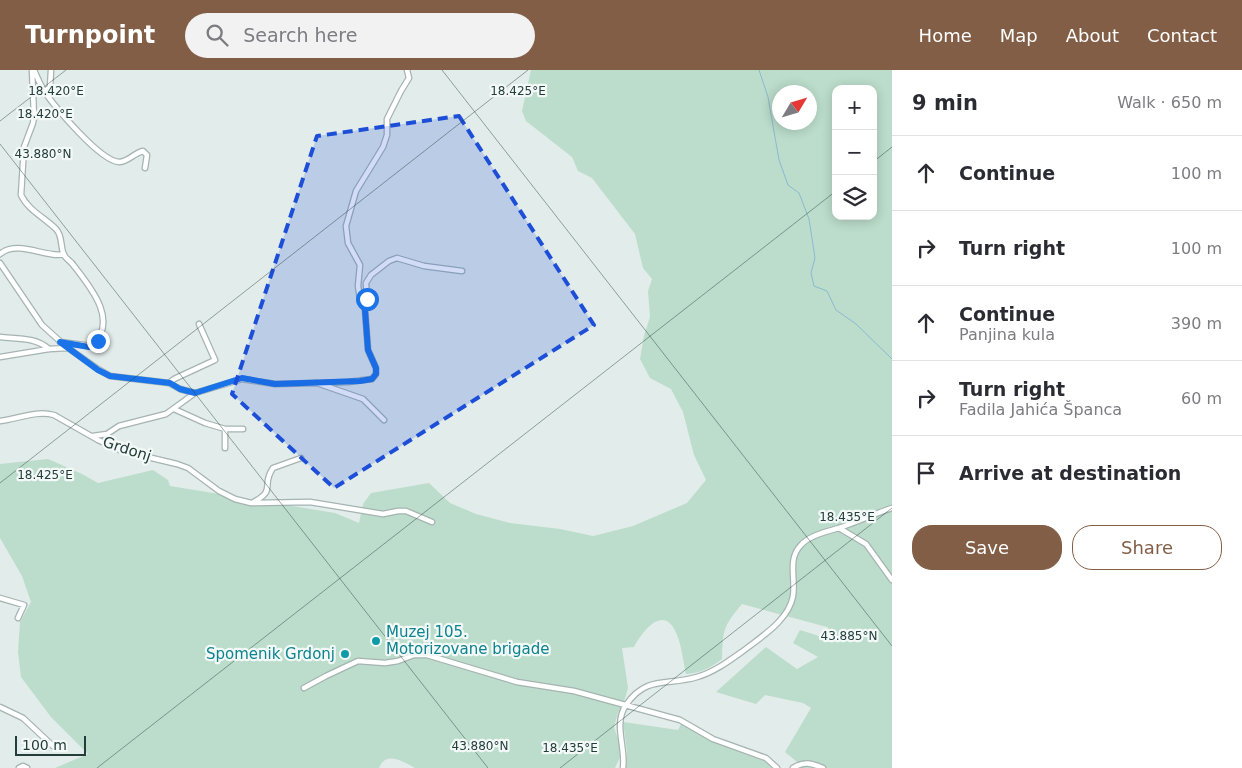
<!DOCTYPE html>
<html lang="en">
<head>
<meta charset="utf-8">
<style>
	body { margin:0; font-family:"DejaVu Sans",sans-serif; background:#f2f2f3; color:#2b2b33 }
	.controls { position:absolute; right:15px; top:15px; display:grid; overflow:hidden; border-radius:10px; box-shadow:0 2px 12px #0003 }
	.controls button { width:45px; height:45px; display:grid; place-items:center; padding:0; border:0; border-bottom:1px solid #e1e1e2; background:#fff; color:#2b2b33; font:25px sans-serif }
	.compass { position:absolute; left:772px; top:15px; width:45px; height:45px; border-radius:50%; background:#fff; box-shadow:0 2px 12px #0003; rotate:52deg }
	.scale { position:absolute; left:15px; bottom:12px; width:71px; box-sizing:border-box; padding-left:5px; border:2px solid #233d3b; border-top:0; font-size:14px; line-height:18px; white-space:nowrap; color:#233d3b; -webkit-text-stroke:4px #f3f9f7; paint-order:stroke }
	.stop { position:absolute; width:15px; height:15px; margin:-11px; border:4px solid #1a73e8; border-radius:50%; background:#fff }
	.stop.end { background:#1a73e8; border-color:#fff; box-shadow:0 1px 5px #0008 }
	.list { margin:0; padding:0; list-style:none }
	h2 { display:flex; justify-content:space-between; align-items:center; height:65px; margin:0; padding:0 20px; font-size:21px }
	h2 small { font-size:16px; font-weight:400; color:#7c7c81 }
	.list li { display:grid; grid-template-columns:32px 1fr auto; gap:15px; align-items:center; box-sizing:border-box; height:75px; padding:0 20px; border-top:1px solid #e1e1e2 }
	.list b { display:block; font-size:19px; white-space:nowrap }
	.list p { margin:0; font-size:16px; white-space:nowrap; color:#7c7c81 }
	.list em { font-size:16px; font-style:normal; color:#7c7c81 }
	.actions { display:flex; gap:10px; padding:15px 20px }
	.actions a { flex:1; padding:11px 0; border:1px solid #835e46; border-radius:20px; text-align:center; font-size:18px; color:#835e46 }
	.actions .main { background:#835e46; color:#fff }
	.icon { flex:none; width:28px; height:28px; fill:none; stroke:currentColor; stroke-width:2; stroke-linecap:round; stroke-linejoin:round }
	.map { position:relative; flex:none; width:892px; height:698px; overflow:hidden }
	header { display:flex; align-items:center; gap:30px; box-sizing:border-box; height:70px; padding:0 25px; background:#835e46; color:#fff }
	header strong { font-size:24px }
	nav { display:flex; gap:28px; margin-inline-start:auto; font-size:18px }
	.search { width:350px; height:45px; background:#f2f2f3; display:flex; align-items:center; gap:12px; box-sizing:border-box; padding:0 18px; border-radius:28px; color:#7c7c81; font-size:19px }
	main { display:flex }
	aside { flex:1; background:#fff }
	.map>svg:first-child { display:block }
	.green { fill:#bcddcb; fill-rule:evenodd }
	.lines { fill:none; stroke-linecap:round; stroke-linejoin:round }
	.stream { stroke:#8cb9d0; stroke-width:1 }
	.street-casing { stroke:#a5b4b2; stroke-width:7 }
	.street { stroke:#fff; stroke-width:4.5 }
	.route { stroke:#1a73e8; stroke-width:6 }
	.marked { fill:#1d4ed8; fill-opacity:0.2; stroke:#1d4ed8; stroke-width:4; stroke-dasharray:10 6; stroke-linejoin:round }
	.ticks { fill:none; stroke:#233d3b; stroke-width:1; stroke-opacity:0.45 }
	.culture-dot { fill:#0f9aa8; stroke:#f3f9f7; stroke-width:2 }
	.labels { text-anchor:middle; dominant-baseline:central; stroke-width:4.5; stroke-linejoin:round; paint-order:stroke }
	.street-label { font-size:15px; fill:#233d3b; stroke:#f3f9f7 }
	.culture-label { font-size:15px; fill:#0d838f; stroke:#f3f9f7; text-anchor:start }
	.ticks-label { font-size:12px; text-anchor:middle; fill:#233d3b; stroke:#f3f9f7; stroke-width:4.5; stroke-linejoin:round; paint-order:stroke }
</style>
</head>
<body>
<header>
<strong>Turnpoint</strong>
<div class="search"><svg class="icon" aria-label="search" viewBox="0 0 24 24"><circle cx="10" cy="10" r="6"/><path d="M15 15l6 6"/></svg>Search here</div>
<nav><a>Home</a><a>Map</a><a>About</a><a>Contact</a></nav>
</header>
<main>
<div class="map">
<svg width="892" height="698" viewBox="0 0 892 698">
	<rect width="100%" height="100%" fill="#e2ecea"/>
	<path class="green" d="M531 0H892V698H800L802 696 785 682 811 638 803 633 765 625 756 634 716 622 766 577 797 599 818 587 793 573 800 560 819 566 839 567 827 557 742 534C723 557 723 559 722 589 710 598 701 603 686 604 683 591 682 577 677 565 665 533 643 560 634 577L622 578 628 618 624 632 618 643 614 657 619 672 620 687 615 698H415C404 692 386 680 379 698H55L88 684 51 647 21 607 18 582 20 552 31 532 22 506 0 468V394L48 389 82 404 98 413 153 400 168 410 170 416 335 443 359 453 363 434 371 423 429 413 450 433 476 444 510 453 560 459 593 466 633 456 687 433 706 410 694 385 683 342 671 319 650 308 640 289 644 266 650 247 648 221 652 209 643 198 635 164 592 108 578 101 572 87 526 51 522 41ZM836 19H873V146H836ZM780 22H810V52H780Z
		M623 652 678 660 681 654 711 671 765 690 772 698H626L627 681Z"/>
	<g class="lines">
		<path class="stream" d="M759 0 768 27 779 90 788 115 799 123 809 149 815 188 811 203 814 216 827 221 836 240 856 254 892 289"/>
		<defs>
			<path id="street" d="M32 0 34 46 33 53 24 77 21 125C28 140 45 148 56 159 63 166 60 177 64 185 66 189 72 192 74 196 91 218 119 251 92 276L60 272
				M34 0C37 7 40 14 44 21 55 37 100 91 119 92 128 92 134 83 143 81L147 85 145 98
				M45 21 50 17 51 0
				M0 184C18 169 48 189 64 184
				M0 193 42 255 62 273
				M365 240 367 234 366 213 371 205 389 191 397 188 424 196 462 201
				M0 267C18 269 35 267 49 279
				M0 287 49 279 68 278 98 299 110 306 169 313 180 319 195 323 242 309 275 314 317 313 363 329 384 350
				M169 313 174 309 215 290 199 254
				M322 313 348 312 372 309 376 304V298L368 280 365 240 360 229 358 216 360 195 348 173 346 156 356 121 383 77 387 65V49L401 21 409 8 407 0
				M174 339 205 353 225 359V378
				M0 351C18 349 36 340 54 345L98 370 122 381 177 394 188 398 219 421 235 429 251 433 310 432 383 444 398 441H406L432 452
				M225 359H243
				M93 366 107 364 119 356 166 344 195 323
				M252 433C278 419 260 417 273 398L301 388
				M839 458 866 474 892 510
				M0 528 24 535 18 548
				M304 618 326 606 358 591 385 593 398 591 414 585H427L517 612 574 621 680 650 713 669 766 688 777 698
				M0 637 23 648 53 676
				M19 698 23 696 27 698
				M623 698C626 677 613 654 626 635 646 605 668 616 697 607 714 602 729 591 743 581 761 567 789 550 793 526 796 509 787 489 801 475 810 465 826 462 839 458 857 452 874 444 892 438
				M793 698C804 691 811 693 823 698"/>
		</defs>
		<use href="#street" class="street-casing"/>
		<use href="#street" class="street"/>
	</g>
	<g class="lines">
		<path class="route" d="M98 271 92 276 89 277 60 272 98 300 110 306 170 313 180 319 195 323 242 308 275 314 360 311 372 309 376 304V298L368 280 365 240 367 238V229"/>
	</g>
	<path class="marked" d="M459 46 594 255 334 418 232 324 317 66Z"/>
	<path class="ticks" d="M442 0 892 576M0 51 66 0M0 74 488 698M873 92 892 77M0 413 528 0M97 698 836 121M560 698 892 438"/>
	<g class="culture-dot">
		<circle cx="376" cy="571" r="5"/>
		<circle cx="345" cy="584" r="5"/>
	</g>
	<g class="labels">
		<g class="street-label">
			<text transform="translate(127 379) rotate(18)">Grdonj</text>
		</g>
		<g class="culture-label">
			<text x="386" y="562">Muzej 105.<tspan x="386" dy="17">Motorizovane brigade</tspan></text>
			<text x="335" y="584" text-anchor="end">Spomenik Grdonj</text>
		</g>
	</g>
	<g class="ticks-label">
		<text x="56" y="25">18.420°E</text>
		<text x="518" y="25">18.425°E</text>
		<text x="45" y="48">18.420°E</text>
		<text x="43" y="88">43.880°N</text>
		<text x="45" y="409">18.425°E</text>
		<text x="847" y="451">18.435°E</text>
		<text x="849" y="570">43.885°N</text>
		<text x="480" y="680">43.880°N</text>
		<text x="570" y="682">18.435°E</text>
	</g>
</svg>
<div class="controls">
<button>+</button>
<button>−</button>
<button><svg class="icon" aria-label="layers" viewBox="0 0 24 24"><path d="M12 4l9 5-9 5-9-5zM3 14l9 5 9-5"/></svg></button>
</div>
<svg class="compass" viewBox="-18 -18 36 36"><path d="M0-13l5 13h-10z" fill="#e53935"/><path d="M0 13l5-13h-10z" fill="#7c7c81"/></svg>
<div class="scale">100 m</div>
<div class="stop" style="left:367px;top:229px"></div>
<div class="stop end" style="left:98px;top:271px"></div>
</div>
<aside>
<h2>9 min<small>Walk · 650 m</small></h2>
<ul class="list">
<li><svg class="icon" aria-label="ahead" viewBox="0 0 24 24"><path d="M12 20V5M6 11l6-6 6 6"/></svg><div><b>Continue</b></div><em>100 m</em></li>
<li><svg class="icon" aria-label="right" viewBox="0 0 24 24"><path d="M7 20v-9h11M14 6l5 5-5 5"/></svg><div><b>Turn right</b></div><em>100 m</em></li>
<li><svg class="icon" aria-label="ahead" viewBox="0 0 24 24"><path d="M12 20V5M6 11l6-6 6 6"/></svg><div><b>Continue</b><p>Panjina kula</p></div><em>390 m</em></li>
<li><svg class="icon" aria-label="right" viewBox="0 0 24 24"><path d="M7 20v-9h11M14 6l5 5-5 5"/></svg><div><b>Turn right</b><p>Fadila Jahića Španca</p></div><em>60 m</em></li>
<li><svg class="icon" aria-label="arrive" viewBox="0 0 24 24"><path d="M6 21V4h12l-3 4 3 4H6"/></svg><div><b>Arrive at destination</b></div></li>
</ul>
<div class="actions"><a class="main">Save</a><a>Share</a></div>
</aside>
</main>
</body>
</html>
